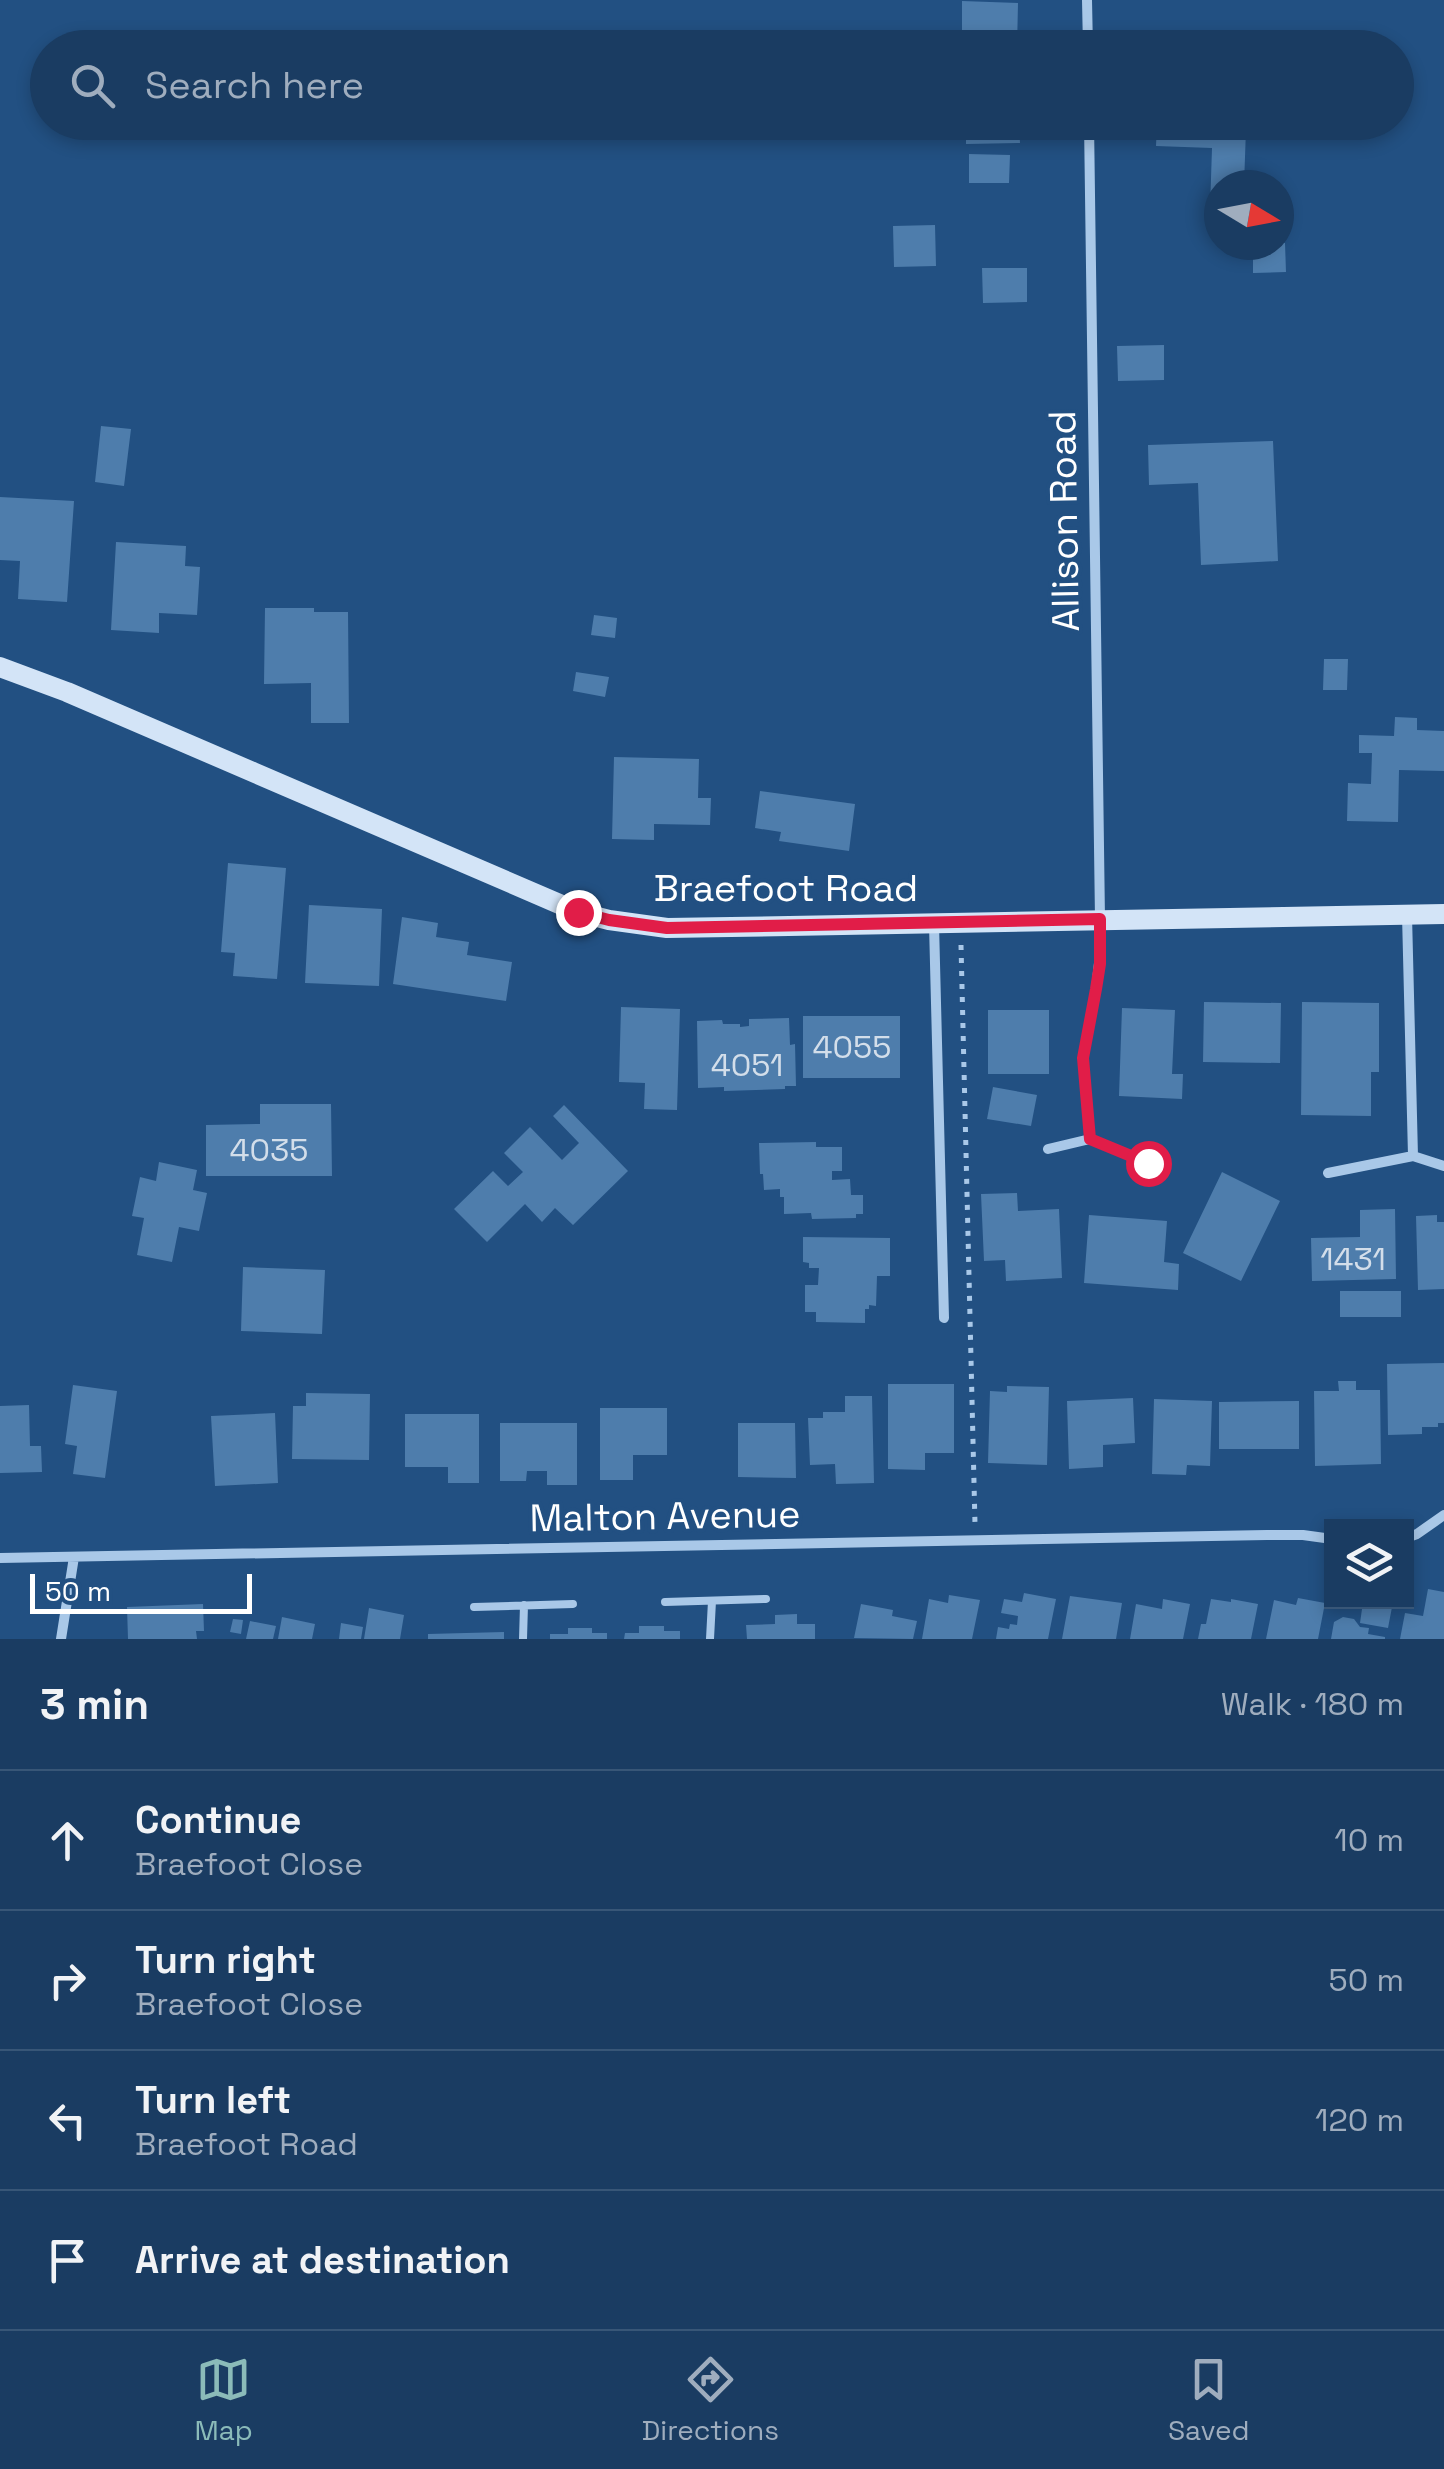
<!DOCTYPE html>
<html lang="en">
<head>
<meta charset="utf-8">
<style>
	body { margin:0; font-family:"Space Grotesk",sans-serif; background:#27476b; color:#f1f3f6 }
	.controls { position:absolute; right:30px; bottom:30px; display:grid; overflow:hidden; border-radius:0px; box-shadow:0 5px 15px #0003 }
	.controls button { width:90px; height:90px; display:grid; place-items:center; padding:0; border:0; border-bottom:2px solid #385677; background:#1a3c62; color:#f1f3f6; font:50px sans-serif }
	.compass { position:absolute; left:1204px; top:170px; width:90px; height:90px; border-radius:50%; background:#1a3c62; box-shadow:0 5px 15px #0003; rotate:100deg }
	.scale { position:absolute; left:30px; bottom:25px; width:222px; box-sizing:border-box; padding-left:10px; border:5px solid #fff; border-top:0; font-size:28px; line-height:35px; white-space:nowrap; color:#fff; -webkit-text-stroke:8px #225082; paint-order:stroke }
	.stop { position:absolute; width:30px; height:30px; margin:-22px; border:8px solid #e11d48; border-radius:50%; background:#fff }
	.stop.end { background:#e11d48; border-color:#fff; box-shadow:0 2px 10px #0008 }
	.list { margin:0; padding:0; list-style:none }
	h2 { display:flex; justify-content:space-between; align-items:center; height:130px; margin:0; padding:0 40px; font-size:42px }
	h2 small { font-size:32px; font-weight:400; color:#9fadbe }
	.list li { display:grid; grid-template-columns:65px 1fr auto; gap:30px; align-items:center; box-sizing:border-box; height:140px; padding:0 40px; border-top:2px solid #385677 }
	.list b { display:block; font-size:38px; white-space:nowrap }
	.list p { margin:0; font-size:32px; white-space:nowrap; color:#9fadbe }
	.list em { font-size:32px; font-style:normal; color:#9fadbe }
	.icon { flex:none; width:55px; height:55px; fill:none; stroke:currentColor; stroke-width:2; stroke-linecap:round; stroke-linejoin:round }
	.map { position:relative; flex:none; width:1444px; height:1639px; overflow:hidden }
	.search { position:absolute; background:#1a3c62; box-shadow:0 5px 15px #0003; left:30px; right:30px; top:30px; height:110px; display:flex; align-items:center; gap:25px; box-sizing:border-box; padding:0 35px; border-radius:55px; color:#9fadbe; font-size:38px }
	.sheet { height:690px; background:#1a3c62 }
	nav { display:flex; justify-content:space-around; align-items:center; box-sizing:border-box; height:140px; border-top:2px solid #385677; background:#1a3c62; font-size:28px; color:#9fadbe }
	nav a { display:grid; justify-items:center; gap:5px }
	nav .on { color:#8bbbb9 }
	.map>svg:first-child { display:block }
	.building { fill:#4e7dac }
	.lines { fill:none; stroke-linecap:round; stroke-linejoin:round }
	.path { stroke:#a9c8e8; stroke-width:5; stroke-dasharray:5 8; stroke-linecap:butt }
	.lane { stroke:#a9c8e8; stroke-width:8 }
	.street { stroke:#a9c8e8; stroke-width:10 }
	.secondary { stroke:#d3e4f7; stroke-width:20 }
	.route { stroke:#e11d48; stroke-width:12 }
	.labels { text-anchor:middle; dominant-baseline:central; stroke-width:8; stroke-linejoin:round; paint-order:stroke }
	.number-label { font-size:32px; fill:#d3deea }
	.street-label { font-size:38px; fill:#fff; stroke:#225082 }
</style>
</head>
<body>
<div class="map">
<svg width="1444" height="1639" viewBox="0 0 1444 1639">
	<rect width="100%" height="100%" fill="#225082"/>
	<path class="building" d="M962 1 1018 3 1017 48H987V44L962 43Z
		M966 122H1019L1020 143 966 144Z
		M1157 122H1197L1196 128 1246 129 1244 185H1219V210L1210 209 1212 148 1156 146Z
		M969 154 1010 155 1009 183H969Z
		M935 225 936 266 894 267 893 226Z
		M1279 243H1285L1286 272 1253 273V245H1279Z
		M982 268H1027V302L983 303Z
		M1164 345V380L1118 381 1117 346Z
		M101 426 131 429 124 486 95 482Z
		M1273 441 1278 561 1201 565 1198 483 1149 485 1148 445Z
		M0 497 74 501 67 602 18 599 20 561 0 560Z
		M116 542 186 546 185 566 200 567 197 615 159 613V633L111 630Z
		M265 608H314V612H348L349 723H311V683L264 684Z
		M594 615 617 618 615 638 591 635Z
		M1324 659H1348L1347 690H1323Z
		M576 672 609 677 605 697 573 691Z
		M1395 717 1417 718V730L1444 731V771L1399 770 1398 822 1347 821 1348 783 1371 784 1372 753H1359V735L1394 736Z
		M614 757 699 759 698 798H711L710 825 654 824V840L612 839Z
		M760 791 855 804 849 851 779 841 781 832 755 828Z
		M228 863 286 868 277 979 233 976 235 953 221 952Z
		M309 905 382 909 379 986 305 983Z
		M402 917 438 923 436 937 469 942 467 955 512 962 506 1001 393 984Z
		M1204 1002 1281 1003 1280 1063 1203 1062Z
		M1302 1002 1379 1003V1072H1371V1116L1301 1115Z
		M621 1007 680 1009 677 1110 644 1109 645 1083 619 1082Z
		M1122 1008 1175 1010 1172 1074H1183L1182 1099 1119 1096Z
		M988 1010H1049V1074H988Z
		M803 1016H900V1078H803Z
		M789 1018 790 1045 795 1044 796 1086H785V1089L724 1091V1087L698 1088 697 1021 722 1020 723 1024H740V1027L749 1026V1019Z
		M993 1087 1037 1095 1031 1126 987 1119Z
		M260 1104H331L332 1176H206V1125L260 1124Z
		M564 1105 628 1171 573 1225 555 1208 542 1222 525 1204 487 1242 454 1209 493 1171 508 1186 523 1172 504 1153 530 1127 562 1160 579 1143 553 1116Z
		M816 1142V1147H842V1171H832V1180L850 1179 851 1195H863V1214H856V1218L812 1219 811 1213 784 1214V1197H780V1189L764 1190 763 1174H760L759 1143Z
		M159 1162 197 1170 193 1190 207 1193 199 1231 179 1227 172 1262 137 1255 144 1218 132 1216 140 1177 156 1181Z
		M1222 1172 1280 1201 1241 1281 1183 1253Z
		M1017 1193 1018 1211 1059 1209 1062 1278 1006 1281 1005 1260 984 1261 981 1194Z
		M1395 1209 1396 1279 1312 1281 1311 1238 1360 1237V1210Z
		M1089 1215 1167 1221 1164 1262 1179 1264 1178 1290 1084 1283Z
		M1437 1215V1222H1444V1289L1418 1290 1416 1216Z
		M803 1237 890 1238V1276H877L876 1306 869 1305V1309H865V1323L816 1322V1312H805V1285H818L819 1268H809V1263L803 1262Z
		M243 1267 325 1270 322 1334 241 1331Z
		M1340 1291H1401V1317H1340Z
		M1444 1363V1423H1438V1427H1422V1434L1388 1435 1387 1364Z
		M1338 1381H1356V1390H1380L1381 1464 1315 1466 1314 1391H1339Z
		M888 1384H954V1453H925V1470L888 1469Z
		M73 1385 117 1391 105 1478 73 1474 77 1446 65 1444Z
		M1007 1386 1049 1387 1047 1465 988 1463 990 1391 1007 1392Z
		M306 1393 370 1394 369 1460 292 1459 293 1406H306Z
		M845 1396H872L874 1483 836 1484 835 1464 810 1465 808 1418H823V1412H845Z
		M1133 1398 1135 1443 1103 1445V1467L1069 1469 1067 1401Z
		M1154 1399 1212 1401 1210 1466 1187 1465 1186 1475 1152 1474Z
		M1299 1401V1449H1219V1402Z
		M29 1405 30 1446H41L42 1472 0 1473V1406Z
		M600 1408H667V1455H633V1480H600Z
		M275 1413 278 1483 215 1486 211 1416Z
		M405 1414H479V1483H448V1467H405Z
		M500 1423H577V1485H547V1471H527L526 1481H500Z
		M738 1423H795L796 1478 738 1477Z
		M1428 1589 1444 1592V1639H1400L1405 1613 1423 1616Z
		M1024 1593 1056 1599 1048 1639H996L998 1627 1009 1629 1010 1624 1017 1625 1018 1616 1001 1613 1004 1599 1022 1602Z
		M949 1595 980 1600 972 1639H922L929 1599 948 1603Z
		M1070 1596 1122 1603 1116 1639H1062Z
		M1298 1598 1325 1603 1318 1639H1266L1274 1600 1296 1605Z
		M1163 1599 1190 1604 1183 1639H1130L1136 1604 1162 1609Z
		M1211 1599 1231 1602V1599L1258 1604 1251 1639H1198L1201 1624H1206Z
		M1363 1602H1393L1388 1628 1360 1623Z
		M203 1604 204 1631H196L197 1639H128L127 1607Z
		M861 1604 893 1610 892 1616 917 1621 913 1639 854 1638Z
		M369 1608 404 1615 400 1639H364Z
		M797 1614V1624H815V1639H747L746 1625 775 1624V1615Z
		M282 1617 315 1624 312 1639H278Z
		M1343 1617 1354 1619 1360 1627 1369 1628 1368 1634 1385 1637V1639H1331L1334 1622Z
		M233 1619 243 1620 241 1634 230 1632Z
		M250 1621 276 1626 273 1639H246Z
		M341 1623 363 1627 361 1639H339Z
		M639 1626H664V1631H680V1639H624L625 1633H639Z
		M568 1628H592V1633H607V1639H550V1634H568Z
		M504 1632V1639H428V1634Z"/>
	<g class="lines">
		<path class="path" d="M961 945 975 1524"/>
		<path class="lane" d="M665 1602 766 1599
			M474 1607 573 1604
			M523 1639 524 1605
			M710 1639 712 1601"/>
		<path class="street" d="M1087 0 1088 48
			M1089 122 1100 919 1099 963 1096 989 1083 1058 1090 1139
			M1407 915 1413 1156
			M934 924 944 1318
			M1048 1149 1090 1139 1148 1163
			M1328 1173 1413 1156 1444 1166
			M1406 1538 1417 1534 1444 1515
			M0 1558 1267 1535H1303L1332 1539
			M61 1639 74 1557"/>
		<path class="secondary" d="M0 667 67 692 578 912 609 920 667 928 731 927 1444 914"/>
	</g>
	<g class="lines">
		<path class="route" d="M578 912 609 920 667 928 1100 919V964L1096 989 1083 1058 1090 1139 1148 1163"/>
	</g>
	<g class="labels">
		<g class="number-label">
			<text x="852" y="1047">4055</text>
			<text x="747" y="1065">4051</text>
			<text x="269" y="1150">4035</text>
			<text x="1353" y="1259">1431</text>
		</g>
		<g class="street-label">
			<text transform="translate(1064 521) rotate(-91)">Allison Road</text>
			<text x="786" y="888">Braefoot Road</text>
			<text transform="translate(665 1516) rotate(-1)">Malton Avenue</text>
		</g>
	</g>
</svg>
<div class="controls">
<button><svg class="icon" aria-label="layers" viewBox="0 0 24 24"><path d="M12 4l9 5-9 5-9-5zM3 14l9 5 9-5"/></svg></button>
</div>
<svg class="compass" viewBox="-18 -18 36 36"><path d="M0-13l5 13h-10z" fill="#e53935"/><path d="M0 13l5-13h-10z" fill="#9fadbe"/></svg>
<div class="scale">50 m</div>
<div class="stop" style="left:1148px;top:1163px"></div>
<div class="stop end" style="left:578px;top:912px"></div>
<div class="search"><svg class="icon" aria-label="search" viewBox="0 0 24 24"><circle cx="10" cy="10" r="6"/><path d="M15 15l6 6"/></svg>Search here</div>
</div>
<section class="sheet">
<h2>3 min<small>Walk · 180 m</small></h2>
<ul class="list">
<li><svg class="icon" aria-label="ahead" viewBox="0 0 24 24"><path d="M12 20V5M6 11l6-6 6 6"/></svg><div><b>Continue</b><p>Braefoot Close</p></div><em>10 m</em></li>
<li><svg class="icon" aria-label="right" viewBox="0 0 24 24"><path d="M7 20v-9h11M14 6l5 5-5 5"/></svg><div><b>Turn right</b><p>Braefoot Close</p></div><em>50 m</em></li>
<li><svg class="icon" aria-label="left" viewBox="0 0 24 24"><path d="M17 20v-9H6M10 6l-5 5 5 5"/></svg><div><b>Turn left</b><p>Braefoot Road</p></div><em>120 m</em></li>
<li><svg class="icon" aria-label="arrive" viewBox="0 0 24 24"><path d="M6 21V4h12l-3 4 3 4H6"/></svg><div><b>Arrive at destination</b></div></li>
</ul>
</section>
<nav>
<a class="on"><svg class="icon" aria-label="map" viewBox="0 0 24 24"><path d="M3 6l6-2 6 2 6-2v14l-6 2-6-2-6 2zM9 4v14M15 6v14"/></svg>Map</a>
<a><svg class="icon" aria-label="directions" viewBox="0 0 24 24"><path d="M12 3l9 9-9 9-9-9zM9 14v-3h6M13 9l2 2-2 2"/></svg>Directions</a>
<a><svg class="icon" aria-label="saved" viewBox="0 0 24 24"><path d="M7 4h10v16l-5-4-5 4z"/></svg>Saved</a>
</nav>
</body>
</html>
